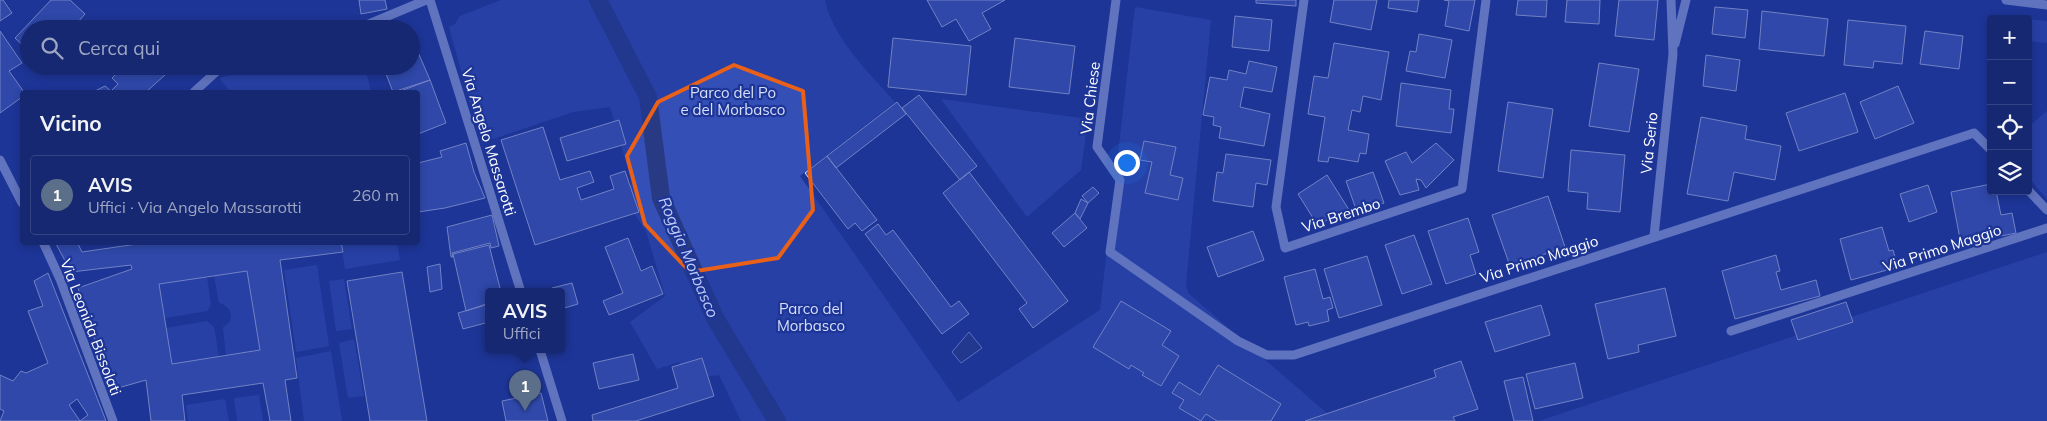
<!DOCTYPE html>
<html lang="it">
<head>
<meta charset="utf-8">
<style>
	body { margin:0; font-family:Mulish,sans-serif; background:#233479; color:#f1f3f6 }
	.controls { position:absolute; right:15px; top:15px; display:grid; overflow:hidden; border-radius:5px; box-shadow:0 2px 8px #0003 }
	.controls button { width:45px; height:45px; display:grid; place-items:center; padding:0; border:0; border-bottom:1px solid #354484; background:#162871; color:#f1f3f6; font:25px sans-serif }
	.you { position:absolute; left:1126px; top:162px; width:18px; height:18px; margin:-12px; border:4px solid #fff; border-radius:50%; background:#1a73e8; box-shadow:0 0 0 8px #1a73e833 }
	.badge { display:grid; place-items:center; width:32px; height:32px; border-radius:50%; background:#fff770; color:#fff; font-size:16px; font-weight:700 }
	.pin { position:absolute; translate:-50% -41px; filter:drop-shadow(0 1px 2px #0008) }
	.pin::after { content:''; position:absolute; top:26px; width:18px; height:15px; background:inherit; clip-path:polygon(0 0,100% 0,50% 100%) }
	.popup { position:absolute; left:485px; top:288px; width:80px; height:65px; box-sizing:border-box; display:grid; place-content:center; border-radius:5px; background:#162871; filter:drop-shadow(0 1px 4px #0005); font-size:16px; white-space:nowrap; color:#9ea6c3 }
	.popup b { font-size:19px; color:#f1f3f6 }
	.popup::after { content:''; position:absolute; left:50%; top:100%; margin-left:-10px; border:10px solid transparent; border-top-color:#162871 }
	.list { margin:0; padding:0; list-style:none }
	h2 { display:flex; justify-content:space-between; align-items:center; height:65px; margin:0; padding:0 20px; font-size:21px }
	h2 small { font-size:16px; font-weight:400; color:#9ea6c3 }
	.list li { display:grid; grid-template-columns:32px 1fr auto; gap:15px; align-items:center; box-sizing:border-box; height:80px; margin:0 10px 10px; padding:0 10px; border:1px solid #354484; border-radius:5px }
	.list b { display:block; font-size:19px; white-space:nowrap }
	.list p { margin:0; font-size:16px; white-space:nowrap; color:#9ea6c3 }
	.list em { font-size:16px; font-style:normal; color:#9ea6c3 }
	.icon { flex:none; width:28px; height:28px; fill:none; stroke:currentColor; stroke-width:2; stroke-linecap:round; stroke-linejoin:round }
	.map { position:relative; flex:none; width:2047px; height:421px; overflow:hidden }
	.search { position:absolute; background:#162871; box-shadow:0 2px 8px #0003; left:20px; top:20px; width:400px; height:55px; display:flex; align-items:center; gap:12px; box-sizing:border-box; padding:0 18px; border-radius:28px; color:#9ea6c3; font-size:19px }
	.panel { position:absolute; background:#162871; box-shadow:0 2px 8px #0003; left:20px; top:90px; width:400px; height:155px; border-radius:5px }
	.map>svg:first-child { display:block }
	.green { fill:#344fb6 }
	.water { fill:#283a84; stroke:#a4b6f1 }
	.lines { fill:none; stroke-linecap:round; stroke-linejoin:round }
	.canal { stroke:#283a84; stroke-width:18 }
	.building { fill:#455fbe; stroke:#d8dffb; fill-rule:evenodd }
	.minor { stroke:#b1bff0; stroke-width:9 }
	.marked { fill:none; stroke:#e96118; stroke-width:4; stroke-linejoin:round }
	.labels { text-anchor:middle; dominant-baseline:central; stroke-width:4.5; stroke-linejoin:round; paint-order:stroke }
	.park-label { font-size:15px; fill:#d8dffb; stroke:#1d3597 }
	.street-label { font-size:15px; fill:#fff; stroke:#1d3597 }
	.water-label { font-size:16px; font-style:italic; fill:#becaf6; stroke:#1d3597 }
</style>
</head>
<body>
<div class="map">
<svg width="2047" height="421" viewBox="0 0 2047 421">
	<rect width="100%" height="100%" fill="#1d3597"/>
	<path class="green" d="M501 0H825C832 37 870 74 895 102L800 176 958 402 1100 310 1135 7 1211 20 1186 284 1188 293 1336 421H741L719 375 689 379 679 362 657 369 630 322 665 296 646 231 631 209V180L610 107 573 112 481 143 449 27 455 24 460 16Z
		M2028 19 2047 21V43L2028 41Z
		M261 66H365L371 92H231L219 78Z
		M941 99 1088 119 1081 170 1027 217Z
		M2047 111V199L2028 177V127Z
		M341 243H397L400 260 345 269Z
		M2047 252V421H1539Z
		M317 265 329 346 296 352 284 270Z
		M247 271 260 350 226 356 223 327C236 320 232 306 219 303L214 276Z
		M207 277 211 305 207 311 165 318 159 284Z
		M344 279 352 329 336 331 329 281Z
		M207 321 214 327 219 357 172 364 166 328Z
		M354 339 364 396 348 398 339 343Z
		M331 351 342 421H304L296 358Z
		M259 395 263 421H237L234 398Z
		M225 399 229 421H188L186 405Z"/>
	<path class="water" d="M969 332 982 348 961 363 952 352Z"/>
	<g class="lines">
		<path class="canal" d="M598 0 648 97 661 198 715 318 777 421"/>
	</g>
	<path class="building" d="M0 0H3L12 13 0 21Z
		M51 0H70L85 14 72 29H29V51L15 38Z
		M359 0H385L387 9 361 14Z
		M927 0H1005L982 13 991 29 969 41 956 19 942 27Z
		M1256 0H1296V6L1256 3Z
		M1334 0H1377L1371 30 1330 22Z
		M1389 0H1419L1417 12 1388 8Z
		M1444 0H1475L1469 31 1445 26 1449 1Z
		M1518 0H1547L1546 17 1516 15Z
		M1567 0H1600L1599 24 1565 22Z
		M1619 0H1658L1654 40 1615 36Z
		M1715 7 1748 10 1745 38 1712 34Z
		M1762 11 1828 19 1824 56 1759 49Z
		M1235 16 1272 20 1269 51 1232 47Z
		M1848 20 1906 26 1902 64 1874 61 1873 68 1844 65Z
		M0 31 22 63 9 71 24 92 22 97 0 113Z
		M1925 31 1963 36 1959 69 1920 64Z
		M1419 34 1452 40 1445 78 1406 71 1410 51 1416 52Z
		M411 36 430 80 393 92 383 66H411Z
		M893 38 971 46 966 95 888 87Z
		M1015 38 1075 46 1069 94 1009 87Z
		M1334 43 1389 52 1381 100 1363 96 1360 112 1352 110 1348 130 1369 134 1366 154 1360 153 1358 162 1329 157 1328 162 1318 161 1325 117 1308 114 1314 76 1328 78Z
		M1706 55 1740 60 1736 91 1703 86Z
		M1249 61 1277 67 1272 92 1244 87 1240 107 1270 114 1264 146 1219 138 1221 127 1213 125 1214 117 1203 115 1210 77 1227 80 1229 70 1246 74Z
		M1599 63 1639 69 1629 132 1589 126Z
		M124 66H175L146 92H93L105 86 111 91 118 84 112 78Z
		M430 80 446 123 418 134V92H398Z
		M1401 83 1451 90 1449 109H1454L1451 133 1396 126Z
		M1898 86 1914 123 1875 139 1860 102Z
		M1845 93 1858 132 1799 151 1786 113Z
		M919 95 977 166 960 180 902 108Z
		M897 102 906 114 836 168 827 156Z
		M1508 102 1553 109 1543 178 1498 171Z
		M1701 117 1747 126 1745 139 1781 146 1775 180 1734 172 1728 201 1687 194Z
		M619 120 626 144 567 161 560 138Z
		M543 127 560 180 590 171 594 182 577 188 581 200 614 189 610 176 625 171 639 212 535 245 501 140Z
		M1144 141 1176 147 1170 175 1183 178 1178 200 1145 193 1152 162 1140 160Z
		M466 143 474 172 485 198 445 208 418 212V163L442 157 440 151Z
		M1436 143 1454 160 1426 188 1421 180 1416 179 1419 190 1400 195 1385 161 1406 152 1412 163Z
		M1571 150 1625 155 1620 212 1587 209 1588 193 1568 191Z
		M1226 154 1271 160 1267 185 1256 183 1253 207 1213 201 1217 172 1223 173Z
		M827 156 877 220 862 231 855 223 848 229 805 173Z
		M969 172 1068 301 1033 328 1019 309 1027 303 943 193Z
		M1373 172 1384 203 1357 212 1346 181Z
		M1327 175 1351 213 1334 224 1330 218 1318 226 1298 194Z
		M1991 184V191H1996L2001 215 2012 213 2016 233 1961 244 1951 192Z
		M1928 185 1937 212 1909 222 1900 194Z
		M1093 187 1099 193 1088 203 1082 196Z
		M1548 196 1565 247 1510 266 1492 215Z
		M1081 199 1088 203 1080 219 1075 213Z
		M1075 213 1087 228 1064 247 1052 233Z
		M492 215 499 246 491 248 490 243 452 253 453 257H451L447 227Z
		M1468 218 1479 252 1470 255 1476 274 1446 284 1428 231Z
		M878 224 886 235 893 230 951 307 959 301 969 314 942 334 865 234Z
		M1882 227 1889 251 1893 250 1898 267 1851 280 1840 239Z
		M1253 231 1264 260 1218 277 1207 247Z
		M1414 235 1432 284 1402 294 1385 245Z
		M628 238 641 271 652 266 663 294 609 315 603 301 623 293 605 247Z
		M55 242H77L82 252 151 242H341L343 252 280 260 297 378 285 380 291 421H270L263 383 182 395 185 421H151L146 380 111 390 78 288 132 269 131 265 71 272ZM247 271 260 350 172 364 159 284Z
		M489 245 501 292H489V303L466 311 453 254Z
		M1776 255 1780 271 1776 272 1781 290 1816 280 1820 296 1735 319 1722 271Z
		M1367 256 1382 305 1339 318 1324 269Z
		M440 264 442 289 430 292 427 267Z
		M1315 269 1323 299 1330 297 1333 308 1327 310 1329 321 1309 326 1308 322 1296 325 1284 277Z
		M402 272 427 421H370L347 281Z
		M48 273 101 408 106 421H0L4 411 0 409V375L13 381 21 371 26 373 48 363 28 311 43 306 34 281ZM77 399 88 415 80 421 69 405Z
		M572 283 578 304 561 309V292H553L552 288Z
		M1665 288 1676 336 1638 345 1639 352 1608 359 1595 304Z
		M1121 301 1171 331 1162 345 1179 356 1161 386 1142 375 1144 373 1131 365 1129 369 1093 347Z
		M1846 302 1853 322 1798 340 1791 320Z
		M489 304V322L463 329 458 313Z
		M1541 305 1550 335 1495 352 1485 322Z
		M633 354 639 380 599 389 593 363Z
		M702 358 714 396 636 421H593L592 415 678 388 672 367Z
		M1461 361 1478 409 1453 417 1455 421H1305L1436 377 1434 370Z
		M1575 363 1583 398 1535 409 1526 374Z
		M1218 365 1281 404 1271 421H1217L1206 414 1201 421 1179 408 1184 400 1172 393 1179 382 1200 395Z
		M1523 377 1533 421H1514L1504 381Z
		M541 393 548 421H506L502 401Z"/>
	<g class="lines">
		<path class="minor" d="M430 0 521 292
			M1116 0 1097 147 1120 180 1110 252 1238 341 1267 355H1294L1974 133 1991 150
			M1304 0 1276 207 1285 248 1462 189 1486 0
			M2006 0 2047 5
			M357 29 426 0
			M1675 44 1686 0
			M194 92 217 71 233 66
			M0 160 22 203
			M2028 190 2047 210
			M1654 236 1673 54 1671 0
			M43 242 60 279 113 421
			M1731 331 2047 228
			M540 350 562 421"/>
	</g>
	<path d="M0 0H2047V421H0ZM734 65 803 91 813 210 778 258 690 272 645 224 627 156 658 102Z" fill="#1d3597" fill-opacity=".55" fill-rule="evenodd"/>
	<path class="marked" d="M734 65 803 91 813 210 778 258 690 272 645 224 627 156 658 102Z"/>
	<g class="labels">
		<g class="park-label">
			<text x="733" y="92">Parco del Po<tspan x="733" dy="17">e del Morbasco</tspan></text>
			<text x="811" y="308">Parco del<tspan x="811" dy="17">Morbasco</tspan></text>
		</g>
		<g class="street-label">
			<text transform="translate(1090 98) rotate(-83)">Via Chiese</text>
			<text transform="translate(489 142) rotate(73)">Via Angelo Massarotti</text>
			<text transform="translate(1649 143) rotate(-84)">Via Serio</text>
			<text transform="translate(1341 215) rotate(-18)">Via Brembo</text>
			<text transform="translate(1942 248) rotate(-18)">Via Primo Maggio</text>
			<text transform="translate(1539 259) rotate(-18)">Via Primo Maggio</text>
			<text transform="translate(91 327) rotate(69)">Via Leonida Bissolati</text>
		</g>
		<g class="water-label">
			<text transform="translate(689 257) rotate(67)">Roggia Morbasco</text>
		</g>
	</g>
</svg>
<div class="controls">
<button>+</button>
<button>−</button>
<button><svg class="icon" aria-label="locate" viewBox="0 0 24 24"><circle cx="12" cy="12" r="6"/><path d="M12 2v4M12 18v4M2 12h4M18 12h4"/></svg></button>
<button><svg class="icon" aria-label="layers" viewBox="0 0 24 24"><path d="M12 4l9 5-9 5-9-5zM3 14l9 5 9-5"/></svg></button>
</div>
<div class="you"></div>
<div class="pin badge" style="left:525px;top:411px;background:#5c6f8a">1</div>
<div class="popup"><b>AVIS</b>Uffici</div>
<div class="search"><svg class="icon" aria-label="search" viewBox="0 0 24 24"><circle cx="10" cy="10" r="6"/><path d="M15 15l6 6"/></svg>Cerca qui</div>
<section class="panel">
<h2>Vicino<small></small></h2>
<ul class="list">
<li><span class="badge" style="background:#5c6f8a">1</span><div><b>AVIS</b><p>Uffici · Via Angelo Massarotti</p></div><em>260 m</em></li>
</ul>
</section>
</div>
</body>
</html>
